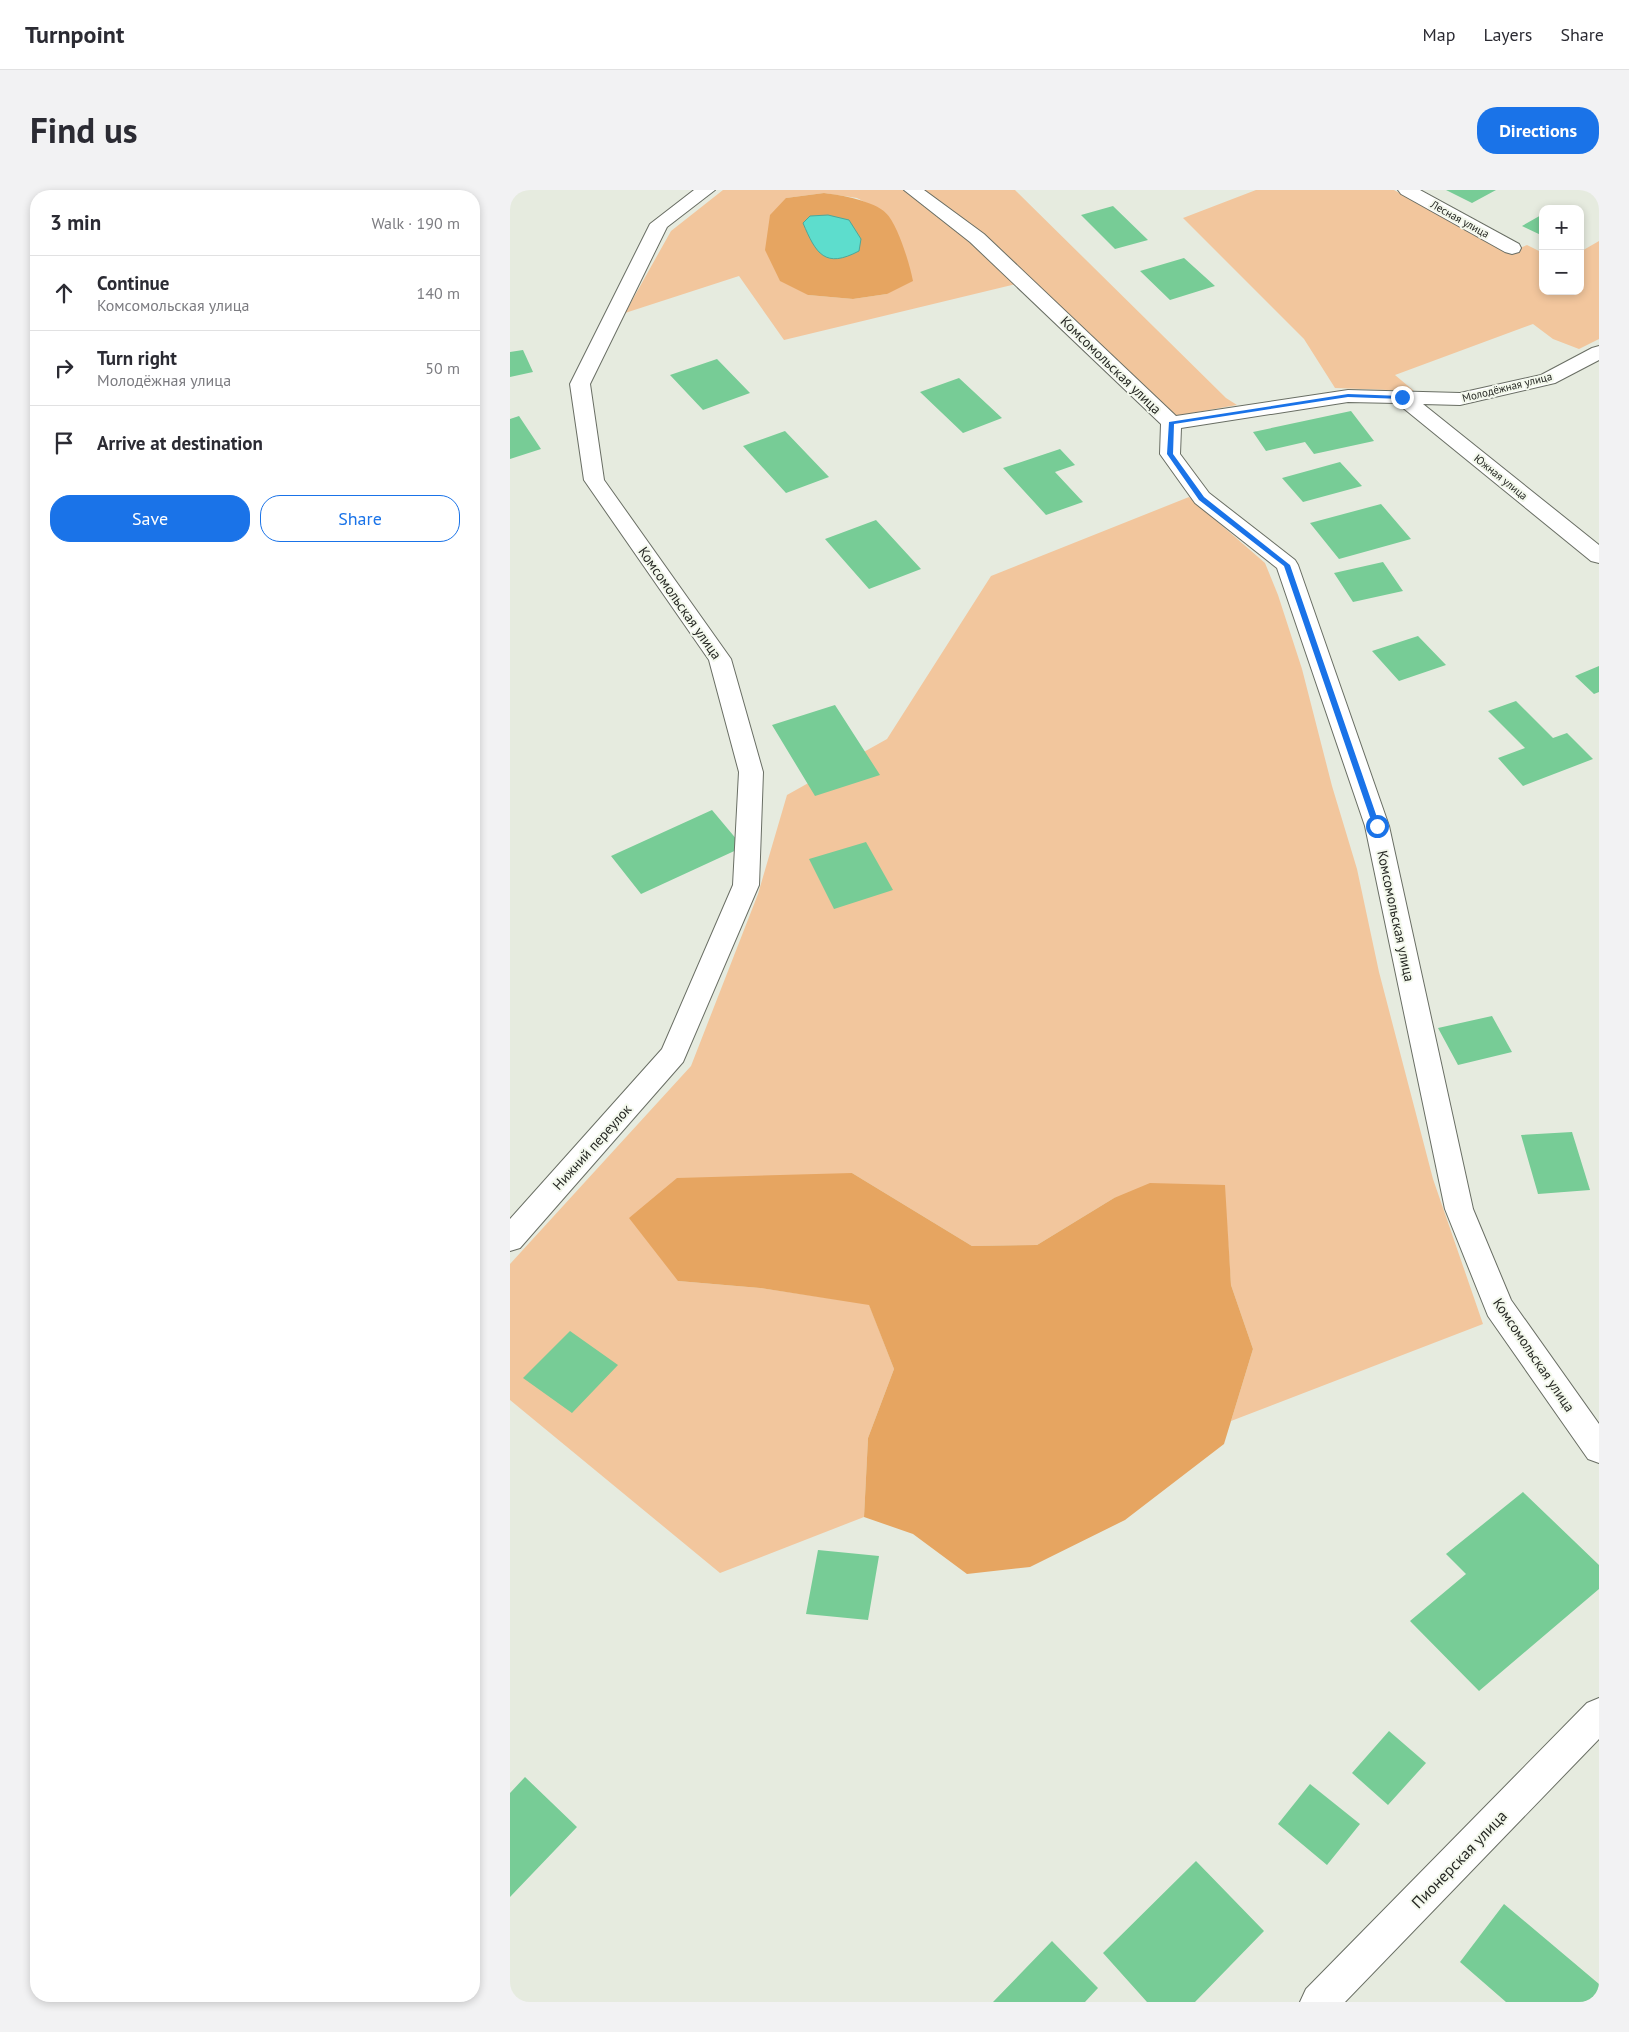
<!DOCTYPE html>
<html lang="en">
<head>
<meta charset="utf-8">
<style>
	body { margin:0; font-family:"PT Sans",sans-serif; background:#f2f2f3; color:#2b2b33 }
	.controls { position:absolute; right:15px; top:15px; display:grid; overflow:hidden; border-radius:10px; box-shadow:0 2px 8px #0003 }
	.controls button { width:45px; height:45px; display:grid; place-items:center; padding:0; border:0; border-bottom:1px solid #e1e1e2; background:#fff; color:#2b2b33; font:25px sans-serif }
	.stop { position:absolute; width:15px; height:15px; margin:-11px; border:4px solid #1a73e8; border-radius:50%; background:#fff }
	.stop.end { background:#1a73e8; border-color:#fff; box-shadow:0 1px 5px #0008 }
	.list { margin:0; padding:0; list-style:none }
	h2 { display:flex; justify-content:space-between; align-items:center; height:65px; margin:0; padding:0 20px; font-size:21px }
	h2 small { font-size:16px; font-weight:400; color:#7c7c81 }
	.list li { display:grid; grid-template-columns:32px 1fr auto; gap:15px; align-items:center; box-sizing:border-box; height:75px; padding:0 20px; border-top:1px solid #e1e1e2 }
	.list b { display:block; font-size:19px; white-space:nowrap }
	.list p { margin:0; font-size:16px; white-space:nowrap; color:#7c7c81 }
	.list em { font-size:16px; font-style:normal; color:#7c7c81 }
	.actions { display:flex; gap:10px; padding:15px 20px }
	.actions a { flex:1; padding:11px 0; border:1px solid #1a73e8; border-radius:20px; text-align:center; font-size:18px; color:#1a73e8 }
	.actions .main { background:#1a73e8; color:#fff }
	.icon { flex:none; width:28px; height:28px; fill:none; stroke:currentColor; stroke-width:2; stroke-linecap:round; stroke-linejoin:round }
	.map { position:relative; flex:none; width:1089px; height:1812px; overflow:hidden; border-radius:20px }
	header { display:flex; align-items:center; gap:30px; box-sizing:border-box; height:70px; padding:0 25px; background:#fff; border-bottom:1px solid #e1e1e2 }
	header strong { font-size:24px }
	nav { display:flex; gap:28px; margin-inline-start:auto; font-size:18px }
	.intro { display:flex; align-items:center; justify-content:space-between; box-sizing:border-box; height:120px; padding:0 30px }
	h1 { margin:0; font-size:35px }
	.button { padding:12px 22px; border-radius:20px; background:#1a73e8; color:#fff; font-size:18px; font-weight:700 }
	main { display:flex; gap:30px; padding:0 30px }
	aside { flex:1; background:#fff; border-radius:20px; box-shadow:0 2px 8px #0003 }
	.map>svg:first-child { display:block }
	.green { fill:#f2c69d; fill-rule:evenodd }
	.forest { fill:#e6a561 }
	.water { fill:#5dddcd; stroke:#4ca79a }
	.building { fill:#77cc96 }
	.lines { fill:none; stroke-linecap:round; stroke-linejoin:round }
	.minor-casing { stroke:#696e64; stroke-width:2 }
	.minor { fill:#fff; fill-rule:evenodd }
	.route { fill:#1a73e8 }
	.labels { text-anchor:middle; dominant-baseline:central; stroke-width:4; stroke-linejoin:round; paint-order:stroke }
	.far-street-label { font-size:11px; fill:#262824; stroke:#f3f8ec }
	.street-label { font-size:14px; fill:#262824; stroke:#f3f8ec }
	.near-street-label { font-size:16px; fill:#262824; stroke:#f3f8ec }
</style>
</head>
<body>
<header>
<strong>Turnpoint</strong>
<nav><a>Map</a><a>Layers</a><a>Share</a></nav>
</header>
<div class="intro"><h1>Find us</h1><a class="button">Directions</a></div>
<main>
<aside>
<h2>3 min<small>Walk · 190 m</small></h2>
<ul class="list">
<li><svg class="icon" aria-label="ahead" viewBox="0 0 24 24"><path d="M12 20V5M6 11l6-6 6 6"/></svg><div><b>Continue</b><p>Комсомольская улица</p></div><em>140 m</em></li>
<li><svg class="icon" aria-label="right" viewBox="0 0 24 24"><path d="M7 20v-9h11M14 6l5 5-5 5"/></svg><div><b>Turn right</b><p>Молодёжная улица</p></div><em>50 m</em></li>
<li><svg class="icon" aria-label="arrive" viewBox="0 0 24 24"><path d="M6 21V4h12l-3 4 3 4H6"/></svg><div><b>Arrive at destination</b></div></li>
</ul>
<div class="actions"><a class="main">Save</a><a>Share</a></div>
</aside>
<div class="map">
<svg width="1089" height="1812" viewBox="0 0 1089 1812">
	<rect width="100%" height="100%" fill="#e6ebdf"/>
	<path class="green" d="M213 0H393L460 50 506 94 274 150 229 86 115 123 161 41ZM314 3 347 8 376 23 392 55 377 104 343 109 298 105 276 8Z
		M410 0H505L716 208 727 215 665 226Z
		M746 0H884L998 63 1017 55 1033 63V101H1070V62L1089 51V149L1069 159 1043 149 1023 134 885 185 904 201 825 198 794 149 673 28Z
		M679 307 755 373 768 405 792 479 822 596 847 679 869 782 923 989 973 1134 721 1231 743 1159 721 1095 714 995 604 1008 527 1055 462 1056 342 983 168 1091 250 1098 359 1114 384 1179 358 1248 354 1327 210 1383 0 1210V1074L181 876 248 704 277 605 377 549 481 386Z"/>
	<path class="forest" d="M314 3C331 5 364 11 376 23 388 35 400 75 403 91L377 104 343 109 298 105 270 91 255 60 260 25 276 8Z
		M342 983 462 1056 527 1055 604 1008 640 993 715 995 721 1095 743 1159 714 1254 615 1330 520 1377 457 1384 403 1344 354 1327 358 1248 384 1179 359 1115 250 1098 168 1091 119 1028 167 988Z"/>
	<path class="water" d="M318 25 339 30 351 49 349 61C315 79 306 64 293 33L300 26Z"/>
	<path class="building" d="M936 0H986L962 13Z
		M603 16 638 50 605 59 571 25Z
		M1033 24V46L1012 36Z
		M674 68 705 96 660 110 630 81Z
		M13 160 23 182 0 187V162Z
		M207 169 240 203 193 220 160 185Z
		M449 188 492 228 453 243 410 202Z
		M841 221 864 251 804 264 795 252 756 261 743 242Z
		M9 226 31 259 0 269V229Z
		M275 241 319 287 276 303 233 256Z
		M550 259 565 275 545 282 573 312 536 325 493 278Z
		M830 272 852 296 793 312 772 288Z
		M871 314 901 349 829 369 800 333Z
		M366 330 411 379 359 399 315 349Z
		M873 372 893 401 843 412 824 383Z
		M908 446 936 475 889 491 862 461Z
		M1089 476V502L1084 504 1065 486Z
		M1006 511 1043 548 1057 543 1083 569 1013 596 988 568 1015 558 978 521Z
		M325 515 370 585 305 606 262 535Z
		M202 620 233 657 131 704 101 666Z
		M356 652 383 700 324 719 299 669Z
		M982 826 1002 862 948 875 928 838Z
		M1062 942 1080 1000 1028 1004 1011 945Z
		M60 1141 108 1175 62 1223 13 1188Z
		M1013 1302 1089 1375V1399L969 1501 900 1431 956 1384 936 1364Z
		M308 1360 369 1366 358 1430 296 1424Z
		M879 1541 916 1573 878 1615 842 1583Z
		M15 1587 67 1637 0 1707V1603Z
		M800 1594 850 1634 817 1675 768 1634Z
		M686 1671 754 1741 685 1812H637L593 1763Z
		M994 1714 1089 1794V1812H996L950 1772Z
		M542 1751 588 1798 575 1812H483Z"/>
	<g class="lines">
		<defs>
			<path id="minor" d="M184 0H205L157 37 80 194 94 290 221 469 253 582 249 695 173 872 10 1058 0 1061V1029L152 859 223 695 229 582 199 470 74 290 60 194 140 34Z
				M394 0H414L474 44 666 226 838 200 950 203 1031 185 1082 158 1089 156V170L1045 193 950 215 913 214 1089 355V373L1081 371 887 213 838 212 671 238 670 264 699 303 785 370 788 375 879 636 963 1019 1001 1110 1089 1234V1273L1078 1269 978 1126 935 1019 855 636 767 378 685 313 650 264 651 234 460 52Z
				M888 0H910L1009 54 1011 58 1009 62 1002 64 995 62 891 4Z
				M1089 1508V1549L835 1812H790L796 1799 1077 1513Z"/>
		</defs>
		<use href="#minor" class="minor-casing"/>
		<use href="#minor" class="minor"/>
	</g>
	<path class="route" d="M838 204 892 206 895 207 892 209 838 207 664 234 663 264 694 307 780 375 870 636 867 639 863 636 774 376 689 310 657 264 659 232Z"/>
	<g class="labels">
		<g class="far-street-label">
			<text transform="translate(950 29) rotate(29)">Лесная улица</text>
			<text transform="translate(997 197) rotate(-14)">Молодёжная улица</text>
			<text transform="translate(991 287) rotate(39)">Южная улица</text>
		</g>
		<g class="street-label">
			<text transform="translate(601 175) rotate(44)">Комсомольская улица</text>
			<text transform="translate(170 413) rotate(55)">Комсомольская улица</text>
			<text transform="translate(886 726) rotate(78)">Комсомольская улица</text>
			<text transform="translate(82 957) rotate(-48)">Нижний переулок</text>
			<text transform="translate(1024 1165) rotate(56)">Комсомольская улица</text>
		</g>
		<g class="near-street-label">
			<text transform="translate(949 1669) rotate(-46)">Пионерская улица</text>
		</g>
	</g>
</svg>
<div class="controls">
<button>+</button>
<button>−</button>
</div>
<div class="stop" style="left:867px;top:636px"></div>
<div class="stop end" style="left:892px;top:207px"></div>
</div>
</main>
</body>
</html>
